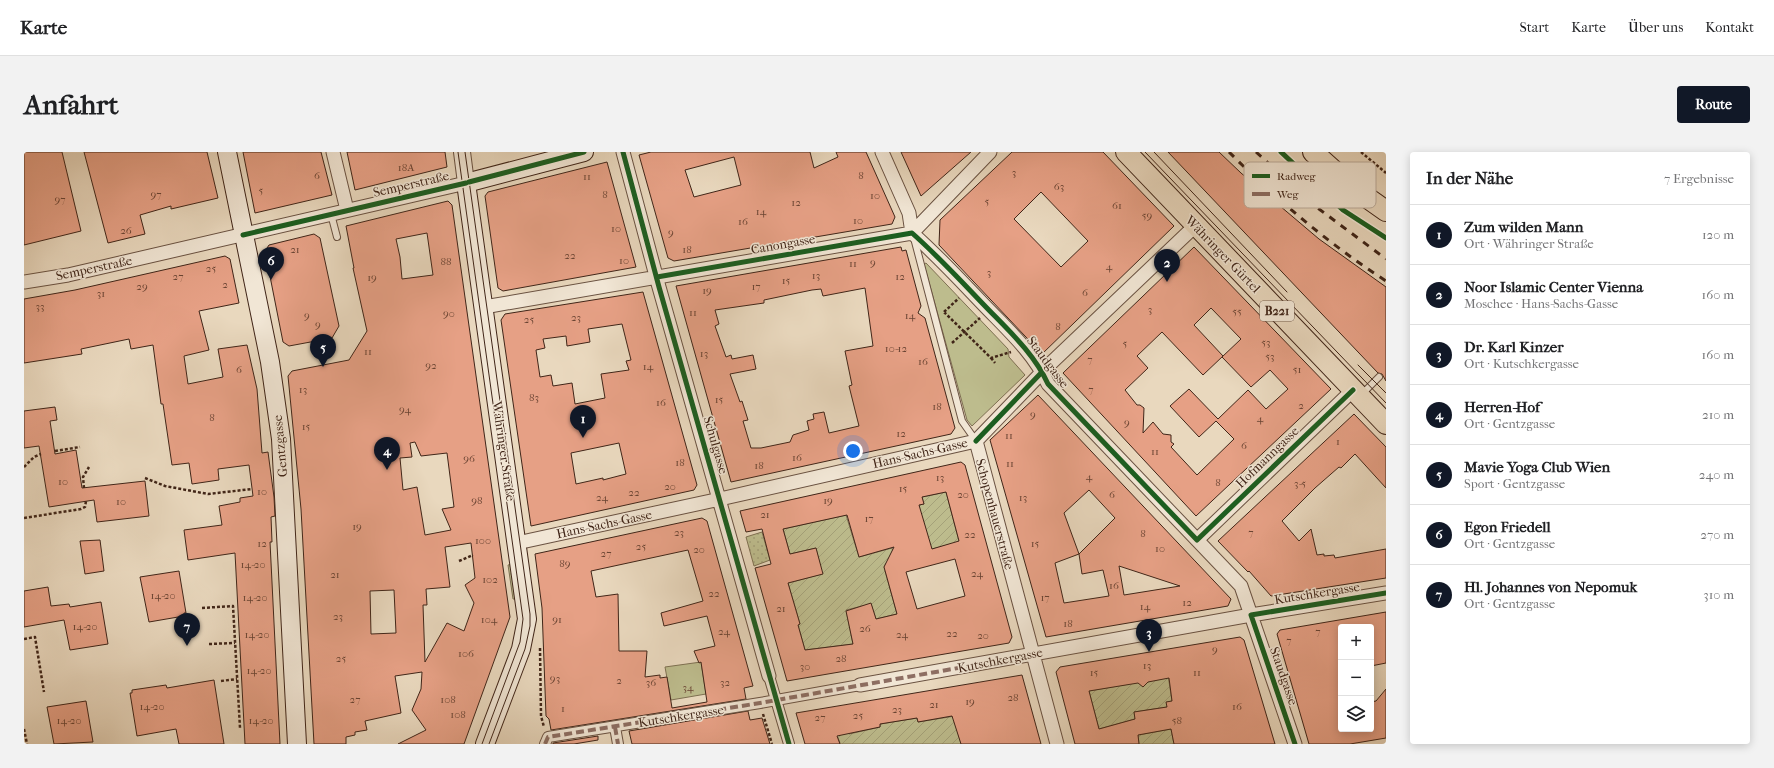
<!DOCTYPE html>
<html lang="de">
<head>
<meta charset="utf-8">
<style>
	body { margin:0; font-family:"IM FELL French Canon",serif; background:#f2f2f2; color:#202124 }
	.controls { position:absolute; right:12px; bottom:12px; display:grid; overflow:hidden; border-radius:4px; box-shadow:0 2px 10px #0003 }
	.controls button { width:36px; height:36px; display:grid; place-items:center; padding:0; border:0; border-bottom:1px solid #e0e0e0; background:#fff; color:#202124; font:20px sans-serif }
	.you { position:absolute; left:829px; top:299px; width:14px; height:14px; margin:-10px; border:3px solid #fff; border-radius:50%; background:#1a73e8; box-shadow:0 0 0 6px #1a73e833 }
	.badge { display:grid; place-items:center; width:26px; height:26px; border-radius:50%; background:#111827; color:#fff; font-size:13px; font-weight:700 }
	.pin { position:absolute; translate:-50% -33px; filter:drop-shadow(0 1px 2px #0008) }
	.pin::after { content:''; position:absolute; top:21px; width:14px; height:12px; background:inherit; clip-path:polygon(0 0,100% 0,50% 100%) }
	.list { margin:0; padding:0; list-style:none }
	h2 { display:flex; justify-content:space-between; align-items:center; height:52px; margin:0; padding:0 16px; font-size:17px }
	h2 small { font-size:13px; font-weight:400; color:#757577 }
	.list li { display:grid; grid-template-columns:26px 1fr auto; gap:12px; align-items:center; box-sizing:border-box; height:60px; padding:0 16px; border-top:1px solid #e0e0e0 }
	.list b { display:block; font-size:15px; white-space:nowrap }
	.list p { margin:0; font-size:13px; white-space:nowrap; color:#757577 }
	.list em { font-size:13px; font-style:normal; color:#757577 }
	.icon { flex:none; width:22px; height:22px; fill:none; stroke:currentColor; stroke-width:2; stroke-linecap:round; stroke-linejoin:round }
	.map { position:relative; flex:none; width:1362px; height:592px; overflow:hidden; border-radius:4px }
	header { display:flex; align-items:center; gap:24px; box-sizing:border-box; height:56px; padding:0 20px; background:#fff; border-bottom:1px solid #e0e0e0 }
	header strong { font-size:19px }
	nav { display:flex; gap:22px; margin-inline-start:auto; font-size:14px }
	.intro { display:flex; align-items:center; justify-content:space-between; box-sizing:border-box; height:96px; padding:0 24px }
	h1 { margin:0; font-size:28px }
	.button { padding:10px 18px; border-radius:4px; background:#111827; color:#fff; font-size:14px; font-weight:700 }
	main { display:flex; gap:24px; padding:0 24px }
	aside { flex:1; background:#fff; border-radius:4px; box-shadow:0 2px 10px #0003 }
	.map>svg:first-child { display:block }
	.grass { fill:url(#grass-dots); stroke:#7e7052 }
	.park { fill:#bdbc8d; stroke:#7e7052 }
	.garden { fill:url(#garden-furrows); stroke:#7e7052 }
	.building { fill:#e6a085; stroke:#402518; fill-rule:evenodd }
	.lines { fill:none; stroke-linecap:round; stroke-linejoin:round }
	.service-casing { stroke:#6a5242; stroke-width:8 }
	.pedestrian-casing { stroke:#6a5242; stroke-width:12 }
	.minor-casing { stroke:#6a5242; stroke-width:15 }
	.tertiary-casing { stroke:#6a5242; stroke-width:18 }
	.secondary-casing { stroke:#402518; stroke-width:20 }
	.primary-casing { stroke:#402518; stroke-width:22 }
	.path { stroke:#402518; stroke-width:2.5; stroke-dasharray:3 2; stroke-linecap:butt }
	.service { stroke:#f1e6d5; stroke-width:6 }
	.pedestrian { stroke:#f1e6d5; stroke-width:10 }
	.minor { stroke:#f1e6d5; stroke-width:13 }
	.tertiary { stroke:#f1e6d5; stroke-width:16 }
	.secondary { stroke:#f1e6d5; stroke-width:18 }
	.primary { stroke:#e9d8be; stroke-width:20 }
	.tram { stroke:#402518; stroke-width:1 }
	.rail { stroke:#402518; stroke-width:3; stroke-dasharray:7 7; stroke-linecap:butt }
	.quiet { stroke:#8d6e63; stroke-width:4; stroke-dasharray:8 4; stroke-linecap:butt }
	.cycleway-casing { stroke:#f1e6d5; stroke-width:8 }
	.cycleway { stroke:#1b5e20; stroke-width:5 }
	.labels { text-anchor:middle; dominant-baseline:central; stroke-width:3; stroke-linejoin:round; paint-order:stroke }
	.number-label { font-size:11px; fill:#6a4433 }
	.shield { fill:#f1e6d5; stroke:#755f51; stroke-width:1 }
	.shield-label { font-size:12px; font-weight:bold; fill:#402518 }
	.street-label { font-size:13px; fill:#402518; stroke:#f1e6d5 }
	.key { fill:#f1e6d5; stroke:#bcac9c; stroke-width:1 }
	.key-label { font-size:11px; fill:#402518 }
</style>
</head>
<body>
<header>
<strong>Karte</strong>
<nav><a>Start</a><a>Karte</a><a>Über uns</a><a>Kontakt</a></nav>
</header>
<div class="intro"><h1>Anfahrt</h1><a class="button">Route</a></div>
<main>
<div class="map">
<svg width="1362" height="592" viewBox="0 0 1362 592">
	<defs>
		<pattern id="grass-dots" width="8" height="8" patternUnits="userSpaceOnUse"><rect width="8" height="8" fill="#bdbc8d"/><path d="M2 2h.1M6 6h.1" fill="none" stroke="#a4a179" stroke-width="1.8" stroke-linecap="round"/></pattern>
		<pattern id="garden-furrows" width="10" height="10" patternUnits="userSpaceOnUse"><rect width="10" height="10" fill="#bdbc8d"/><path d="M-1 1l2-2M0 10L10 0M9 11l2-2" fill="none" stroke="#a4a179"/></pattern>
	</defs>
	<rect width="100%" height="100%" fill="#e9d8be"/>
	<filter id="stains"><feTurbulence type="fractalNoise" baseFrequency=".005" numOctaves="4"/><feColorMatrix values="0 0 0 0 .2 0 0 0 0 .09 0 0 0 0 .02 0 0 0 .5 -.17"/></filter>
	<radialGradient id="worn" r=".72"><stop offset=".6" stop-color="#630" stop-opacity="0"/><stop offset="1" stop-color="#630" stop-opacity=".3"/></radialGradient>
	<path class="grass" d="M738 380 746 408 730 414 722 385Z
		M488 412 493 447H489L484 413Z"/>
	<path class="park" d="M902 111 984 197 985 205 1001 223 948 274 943 268 900 112Z
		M677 510 682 542 647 548 641 515Z"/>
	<path class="garden" d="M922 340 939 404 927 392 908 397 867 359 900 352 898 345Z
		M822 363 835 405 868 396 871 408 862 411 860 415 873 462 852 467 847 452 822 458 829 492 781 498 774 473 776 472 764 431 798 422 792 396 766 402 759 377Z
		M1144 523 1148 549 1143 550V555L1110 560 1111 567 1075 577 1065 539 1105 532V529L1124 530Z
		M931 564 937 592H814L816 591 814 586 807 580H825V582L856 575V572L893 566 894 570Z
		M1147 577 1150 592H1115L1114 583Z"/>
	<path class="building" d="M0 0H38L57 79 0 93Z
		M60 0H183L194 46 147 57V54L116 63 121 82 84 91Z
		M219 0H297L308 43 231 61Z
		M323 0H421L423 15 331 38Z
		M627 0H786L790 16 814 5 812 0H842L871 65 868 72 650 109 644 106 615 3ZM710 5 717 33 670 45 661 18Z
		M877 0H947L897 44Z
		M988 0H1079L1150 74 1018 202 915 93 916 68ZM1017 40 1064 89 1037 115 990 67Z
		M1144 0H1195L1217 21 1295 87 1362 135V229L1358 222 1354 221Z
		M583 10 612 115 479 139 474 136 461 44 464 40Z
		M424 49 428 53 486 465 440 592H374L402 578 388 558 397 537 398 520 371 524 377 561 341 569 343 578 331 580V583L322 585V592H290L277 357 264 224 268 219 325 208 343 179 329 116H330L322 74ZM403 81 409 123 378 127 376 105 372 87ZM391 290 397 304 423 301 430 355 418 357 427 378 401 383 393 335 379 338 376 306 388 305 386 291ZM447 391 451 426 441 433 450 451 440 479 423 471 401 510 399 453H403L402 437 426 435 421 395ZM370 438 372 481 347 482 346 439Z
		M290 82 296 86 315 174 308 186 265 194 259 190 241 99 245 93Z
		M877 95 878 99 882 98 897 154 894 161 901 166 931 276 927 282 707 330 652 134ZM841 136 849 194 821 199 828 233 825 234 835 274 805 281 800 260 789 262 790 267 783 269 785 278 769 283 766 290 737 296H727L719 269 724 268 718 249 716 250 706 222 732 217 729 203 708 207 707 203 702 205 691 174 695 172 691 158 740 151V148L788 138 797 137 799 144Z
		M1170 95 1307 237 1172 364 1039 221ZM1187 156 1217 187 1198 205 1227 235 1246 218 1264 237 1242 257 1224 238 1194 267 1165 237 1146 254 1175 285 1192 269 1210 287 1173 323 1147 295 1150 292 1147 290V283L1139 282 1129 270 1119 281 1120 256 1116 253H1113L1101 238 1124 216 1113 204 1138 180 1179 223 1199 204 1170 173Z
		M201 104 206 107 215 151 175 159 185 198 160 204 164 232 199 225 194 197 223 193 233 237 238 301 244 300 250 345 251 364 247 365 248 390H246L256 592H221L211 401 164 408 160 378 198 373 195 354 216 350V346L229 344 225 313 194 317 195 328 168 332 165 311 148 313 139 252H137L129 193 107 197 105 187 57 197 58 202 0 211V147L51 138Z
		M619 140 673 333 670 338 507 374 477 168 481 162ZM598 172 607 208 602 209 605 218 577 222 581 246 551 252 548 231 529 234 527 223 516 225 512 198 521 196 519 187 542 184 543 194 566 190 564 177ZM595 291 602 322 579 328V326L552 332 547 301Z
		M1014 243 1207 447 1204 454 1022 485 966 288ZM1065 338 1091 366 1055 402 1040 361ZM1055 402 1058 422 1079 418 1085 444 1040 451 1031 411ZM1095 414 1156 434 1100 443Z
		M31 255 33 268 26 269 31 302 52 298 58 336 121 329 125 364 73 370 70 348 25 355 15 294 0 296V259Z
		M1330 262 1362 295V336L1331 302 1317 316 1315 315 1291 336 1258 369 1275 389 1287 377 1293 403 1300 402V404L1310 403 1311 406 1362 397V426L1247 444 1225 419 1224 420 1194 389Z
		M937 310 941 313 988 485 985 491 763 529 731 416 747 412 738 377 722 380 716 359ZM922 340 935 389 908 397 895 353 900 352 898 345ZM823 363 835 405 870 395 860 415 873 462 852 467 847 451 822 459 829 492 781 498 774 473 776 472 764 431 799 422 792 396 766 402 759 377ZM931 407 941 444 893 457 882 420Z
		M678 366 683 369 729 534 720 536 722 547 527 578 525 567 522 564 518 456 511 402ZM664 398 679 449 637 461 640 474 683 464 691 494 670 499 675 511 677 510 683 550 648 556 643 525 636 526V523L621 525 623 499H595L594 442 572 445 567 419Z
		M76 388 80 419 61 422 56 389Z
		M155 419 162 461H160V464L125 470 116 425Z
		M24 435 27 454 45 452 46 455 77 450 84 492 46 498 40 468 0 475V439Z
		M1362 460V511L1347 514V475H1317V577H1347V550L1352 549 1362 537V586L1326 592H1285L1253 482 1256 478Z
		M1216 485 1220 488 1251 592H1150L1147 577 1114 583 1115 592H1051L1032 520 1036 515ZM1145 526 1148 549 1142 550 1143 555 1110 560 1111 567 1075 577 1065 539 1114 531 1119 535 1124 530Z
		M998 523 1017 592H937L928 564 894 570 893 566 856 572V575L813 584 816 592H781L772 561Z
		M190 528 200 592H155L152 577 113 584 106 541H108V538L142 533 143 536Z
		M62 549 69 590 30 592 23 555Z
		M724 559 726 568 738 566 746 592H608L605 579Z
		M574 584V588L550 592H529V591Z"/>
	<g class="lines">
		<defs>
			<path id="service" d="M307 62 313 85
				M890 86 938 269 952 289
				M1338 242 1355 225"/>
			<path id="pedestrian" d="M745 524 765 592
				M591 575 594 592
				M521 592 524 585 736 551 836 533"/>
			<path id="minor" d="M309 0 323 58
				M599 0 635 135 745 524
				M858 0 885 61 888 81
				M888 81C914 104 937 129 960 153 983 177 1010 201 1024 232L1217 434 1271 592
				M0 130 44 123 442 31
				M460 155 888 81 966 0
				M952 289 1033 592
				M1173 388 1329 238
				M493 391 696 347 952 289 1026 212 1172 73
				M836 533 1227 463 1362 441"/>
			<path id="tertiary" d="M438 0 442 31"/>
			<path id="secondary" d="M203 0 246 210 257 287 273 592
				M461 592 497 497 503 467 442 31 560 0"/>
			<path id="primary" d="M1102 0 1362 272
				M1289 0 1328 35 1362 59"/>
		</defs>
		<use href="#service" class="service-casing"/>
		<use href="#pedestrian" class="pedestrian-casing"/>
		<use href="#minor" class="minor-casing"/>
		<use href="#tertiary" class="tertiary-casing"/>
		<use href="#secondary" class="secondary-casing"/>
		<use href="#primary" class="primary-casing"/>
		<path class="path" d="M1337 0 1362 21
			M920 160 967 206 987 200
			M920 160 935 146
			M928 191 956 166
			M967 206 971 211
			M31 299 56 295
			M0 315 10 305 17 302
			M121 326 141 334 184 342 228 337
			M60 336 59 325 65 315
			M0 366 57 357 61 355 62 349
			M435 409 449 403
			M178 456 209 454 216 576
			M0 487 11 485 20 540
			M185 492 211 491
			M516 496 517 564 520 575
			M197 529 213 527
			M739 562 748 592
			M0 577 3 592"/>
		<use href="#service" class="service"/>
		<use href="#pedestrian" class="pedestrian"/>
		<use href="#minor" class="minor"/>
		<use href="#tertiary" class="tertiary"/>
		<use href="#secondary" class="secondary"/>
		<use href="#primary" class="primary"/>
		<path class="tram" d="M434 0 499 467 496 490 458 592
			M441 0 506 462V474L501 497 465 592
			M1121 0 1362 251
			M1130 0 1263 140
			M1334 213 1362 241"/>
		<path class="rail" d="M1205 0C1253 48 1305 92 1362 129
			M1232 0 1295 57 1362 107"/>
		<path class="quiet" d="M591 575 594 592
			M521 592 524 585 736 551 1008 503"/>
		<defs>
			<path id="cycleway" d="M599 0 635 135 765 592
				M1257 0 1319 58 1362 86
				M445 30 560 0
				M219 83 442 31
				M633 125 888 81C914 104 937 129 960 153 983 177 1010 201 1024 232L1173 388 1329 238
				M952 289 1018 220
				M1271 592 1227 463 1362 441"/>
		</defs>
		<use href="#cycleway" class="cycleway-casing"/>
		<use href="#cycleway" class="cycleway"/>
	</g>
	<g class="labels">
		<g class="number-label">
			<text x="382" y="15">18A</text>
			<text x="990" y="20">3</text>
			<text x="293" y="23">6</text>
			<text x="837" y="23">8</text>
			<text x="563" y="24">11</text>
			<text x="1035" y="34">63</text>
			<text x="237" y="38">5</text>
			<text x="132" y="42">97</text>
			<text x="581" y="42">8</text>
			<text x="851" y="43">10</text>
			<text x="36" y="47">97</text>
			<text x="963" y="49">5</text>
			<text x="772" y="50">12</text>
			<text x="1093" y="53">61</text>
			<text x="737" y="59">14</text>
			<text x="1123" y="63">59</text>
			<text x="834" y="68">10</text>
			<text x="719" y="69">16</text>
			<text x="592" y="76">10</text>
			<text x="102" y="78">26</text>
			<text x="647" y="80">9</text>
			<text x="271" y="97">21</text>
			<text x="663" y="97">18</text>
			<text x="546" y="103">22</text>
			<text x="600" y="108">10</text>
			<text x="422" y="109">88</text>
			<text x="849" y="110">9</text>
			<text x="829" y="111">11</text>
			<text x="1085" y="114">4</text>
			<text x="187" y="116">25</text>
			<text x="965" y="120">3</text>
			<text x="792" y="123">13</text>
			<text x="154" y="124">27</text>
			<text x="876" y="124">12</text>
			<text x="348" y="125">19</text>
			<text x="762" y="128">15</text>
			<text x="201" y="132">2</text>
			<text x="118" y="134">29</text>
			<text x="732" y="134">17</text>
			<text x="683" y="138">19</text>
			<text x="1061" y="140">6</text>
			<text x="77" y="141">31</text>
			<text x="16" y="154">33</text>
			<text x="1126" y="157">3</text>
			<text x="1213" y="159">55</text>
			<text x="669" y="160">11</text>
			<text x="425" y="161">90</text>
			<text x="283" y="163">9</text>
			<text x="886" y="163">14</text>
			<text x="552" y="165">23</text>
			<text x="505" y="167">25</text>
			<text x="294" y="172">9</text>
			<text x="1034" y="174">8</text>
			<text x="1242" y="190">53</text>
			<text x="1101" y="191">5</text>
			<text x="872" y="196">10-12</text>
			<text x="344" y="199">11</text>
			<text x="680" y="201">13</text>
			<text x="1246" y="204">53</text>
			<text x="1066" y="207">7</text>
			<text x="899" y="209">16</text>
			<text x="407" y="213">92</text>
			<text x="624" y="214">14</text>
			<text x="215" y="217">6</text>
			<text x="1273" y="217">51</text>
			<text x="279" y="237">13</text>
			<text x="1067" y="237">7</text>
			<text x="510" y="245">83</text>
			<text x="695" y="247">15</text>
			<text x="637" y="250">16</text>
			<text x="1277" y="253">2</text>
			<text x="913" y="254">18</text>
			<text x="381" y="257">94</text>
			<text x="1009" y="262">9</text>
			<text x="188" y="265">8</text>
			<text x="1236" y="266">4</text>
			<text x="1103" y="270">9</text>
			<text x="282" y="274">15</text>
			<text x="877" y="281">12</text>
			<text x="985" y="283">11</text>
			<text x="1314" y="289">1</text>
			<text x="1220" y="293">6</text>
			<text x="1131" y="299">11</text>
			<text x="773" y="305">16</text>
			<text x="445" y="306">96</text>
			<text x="656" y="310">18</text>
			<text x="986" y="311">11</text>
			<text x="735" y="313">18</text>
			<text x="1065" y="324">4</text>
			<text x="916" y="325">13</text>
			<text x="39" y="329">10</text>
			<text x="1194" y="330">8</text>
			<text x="1276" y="331">3-5</text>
			<text x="646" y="334">20</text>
			<text x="879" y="336">15</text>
			<text x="238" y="339">10</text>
			<text x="610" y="340">22</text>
			<text x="939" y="342">20</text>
			<text x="1088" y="342">6</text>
			<text x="578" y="345">24</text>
			<text x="999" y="345">13</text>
			<text x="453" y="348">98</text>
			<text x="804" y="348">19</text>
			<text x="97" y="349">10</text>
			<text x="741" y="362">21</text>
			<text x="845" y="366">17</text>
			<text x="333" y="374">19</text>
			<text x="655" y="380">23</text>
			<text x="1227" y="380">7</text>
			<text x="1119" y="381">8</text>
			<text x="946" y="382">22</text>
			<text x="459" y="388">100</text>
			<text x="238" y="391">12</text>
			<text x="1011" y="391">15</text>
			<text x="617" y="394">25</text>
			<text x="1136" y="396">10</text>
			<text x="675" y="397">20</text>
			<text x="582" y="401">27</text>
			<text x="541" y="411">89</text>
			<text x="229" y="412">14-20</text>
			<text x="953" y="421">24</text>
			<text x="311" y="422">21</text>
			<text x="466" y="427">102</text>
			<text x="1090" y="433">16</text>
			<text x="690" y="441">22</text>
			<text x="139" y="443">14-20</text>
			<text x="231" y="445">14-20</text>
			<text x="1021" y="445">17</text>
			<text x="1163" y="450">12</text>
			<text x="1121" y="454">14</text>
			<text x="757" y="456">21</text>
			<text x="314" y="464">23</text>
			<text x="465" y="467">104</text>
			<text x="533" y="467">91</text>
			<text x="1044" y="471">18</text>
			<text x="61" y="474">14-20</text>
			<text x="841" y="476">26</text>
			<text x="700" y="479">24</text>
			<text x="1294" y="479">7</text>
			<text x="928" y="481">22</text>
			<text x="233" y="482">14-20</text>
			<text x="878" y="482">24</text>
			<text x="959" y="483">20</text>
			<text x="1265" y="488">7</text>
			<text x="1191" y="497">9</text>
			<text x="442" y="501">106</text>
			<text x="317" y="506">25</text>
			<text x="817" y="506">28</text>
			<text x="1123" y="513">13</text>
			<text x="781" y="514">30</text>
			<text x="235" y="518">14-20</text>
			<text x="1070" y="520">15</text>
			<text x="1173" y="520">11</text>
			<text x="531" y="526">93</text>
			<text x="595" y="528">2</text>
			<text x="627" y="530">36</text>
			<text x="701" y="530">32</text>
			<text x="664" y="535">34</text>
			<text x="989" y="545">28</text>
			<text x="331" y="547">27</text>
			<text x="424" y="547">108</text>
			<text x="946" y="549">19</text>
			<text x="910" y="552">21</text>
			<text x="128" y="554">14-20</text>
			<text x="1213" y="554">16</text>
			<text x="539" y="556">1</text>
			<text x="873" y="557">23</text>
			<text x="434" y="562">108</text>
			<text x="834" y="563">25</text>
			<text x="796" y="565">27</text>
			<text x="45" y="568">14-20</text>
			<text x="237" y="568">14-20</text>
			<text x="1153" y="568">58</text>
		</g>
		<rect class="shield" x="1236" y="149" width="34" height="20" rx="3"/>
		<g class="shield-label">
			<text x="1253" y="159">B221</text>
		</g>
		<g class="street-label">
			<text transform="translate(387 32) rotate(-13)">Semperstraße</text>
			<text transform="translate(759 92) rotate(-10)">Canongasse</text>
			<text transform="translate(1199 102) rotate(46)">Währinger Gürtel</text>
			<text transform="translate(70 116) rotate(-12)">Semperstraße</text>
			<text transform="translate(1024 210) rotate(53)">Staudgasse</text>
			<text transform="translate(692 293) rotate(74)">Schulgasse</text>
			<text transform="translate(256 294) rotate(-95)">Gentzgasse</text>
			<text transform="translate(480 299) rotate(82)">Währinger Straße</text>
			<text transform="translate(896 301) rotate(-13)">Hans-Sachs-Gasse</text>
			<text transform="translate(1243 305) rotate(-44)">Hofmanngasse</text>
			<text transform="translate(971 362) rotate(75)">Schopenhauerstraße</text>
			<text transform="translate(580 372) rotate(-12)">Hans-Sachs-Gasse</text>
			<text transform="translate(1293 441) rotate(-9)">Kutschkergasse</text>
			<text transform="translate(976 508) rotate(-11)">Kutschkergasse</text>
			<text transform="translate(1260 524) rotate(71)">Staudgasse</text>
			<text transform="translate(657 564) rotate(-9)">Kutschkergasse</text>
		</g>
	</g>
	<rect x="1220" y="10" width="132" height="46" rx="6" class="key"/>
	<rect x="1228" y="22" width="18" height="4" fill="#1b5e20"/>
	<rect x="1228" y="40" width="18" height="4" fill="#8d6e63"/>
	<g class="key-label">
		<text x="1253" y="28">Radweg</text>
		<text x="1253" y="46">Weg</text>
	</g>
	<rect width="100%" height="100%" filter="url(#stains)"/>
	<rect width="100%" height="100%" fill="url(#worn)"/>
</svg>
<div class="controls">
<button>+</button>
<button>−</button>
<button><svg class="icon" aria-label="layers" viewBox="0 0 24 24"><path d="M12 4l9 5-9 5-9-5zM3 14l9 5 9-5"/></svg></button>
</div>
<div class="you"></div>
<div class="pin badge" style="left:559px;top:286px">1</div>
<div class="pin badge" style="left:1143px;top:130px">2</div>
<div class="pin badge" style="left:1125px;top:500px">3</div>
<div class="pin badge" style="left:363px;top:318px">4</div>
<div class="pin badge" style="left:299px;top:215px">5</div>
<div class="pin badge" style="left:247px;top:128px">6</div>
<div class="pin badge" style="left:163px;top:494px">7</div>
</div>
<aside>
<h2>In der Nähe<small>7 Ergebnisse</small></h2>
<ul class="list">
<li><span class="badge">1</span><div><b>Zum wilden Mann</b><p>Ort · Währinger Straße</p></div><em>120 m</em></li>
<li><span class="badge">2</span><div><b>Noor Islamic Center Vienna</b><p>Moschee · Hans-Sachs-Gasse</p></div><em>160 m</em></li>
<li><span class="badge">3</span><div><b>Dr. Karl Kinzer</b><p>Ort · Kutschkergasse</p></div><em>160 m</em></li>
<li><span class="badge">4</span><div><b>Herren-Hof</b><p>Ort · Gentzgasse</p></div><em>210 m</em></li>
<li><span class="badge">5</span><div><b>Mavie Yoga Club Wien</b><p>Sport · Gentzgasse</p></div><em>240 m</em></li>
<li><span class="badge">6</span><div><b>Egon Friedell</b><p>Ort · Gentzgasse</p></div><em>270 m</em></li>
<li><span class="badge">7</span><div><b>Hl. Johannes von Nepomuk</b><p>Ort · Gentzgasse</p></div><em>310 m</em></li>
</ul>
</aside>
</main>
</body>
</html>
